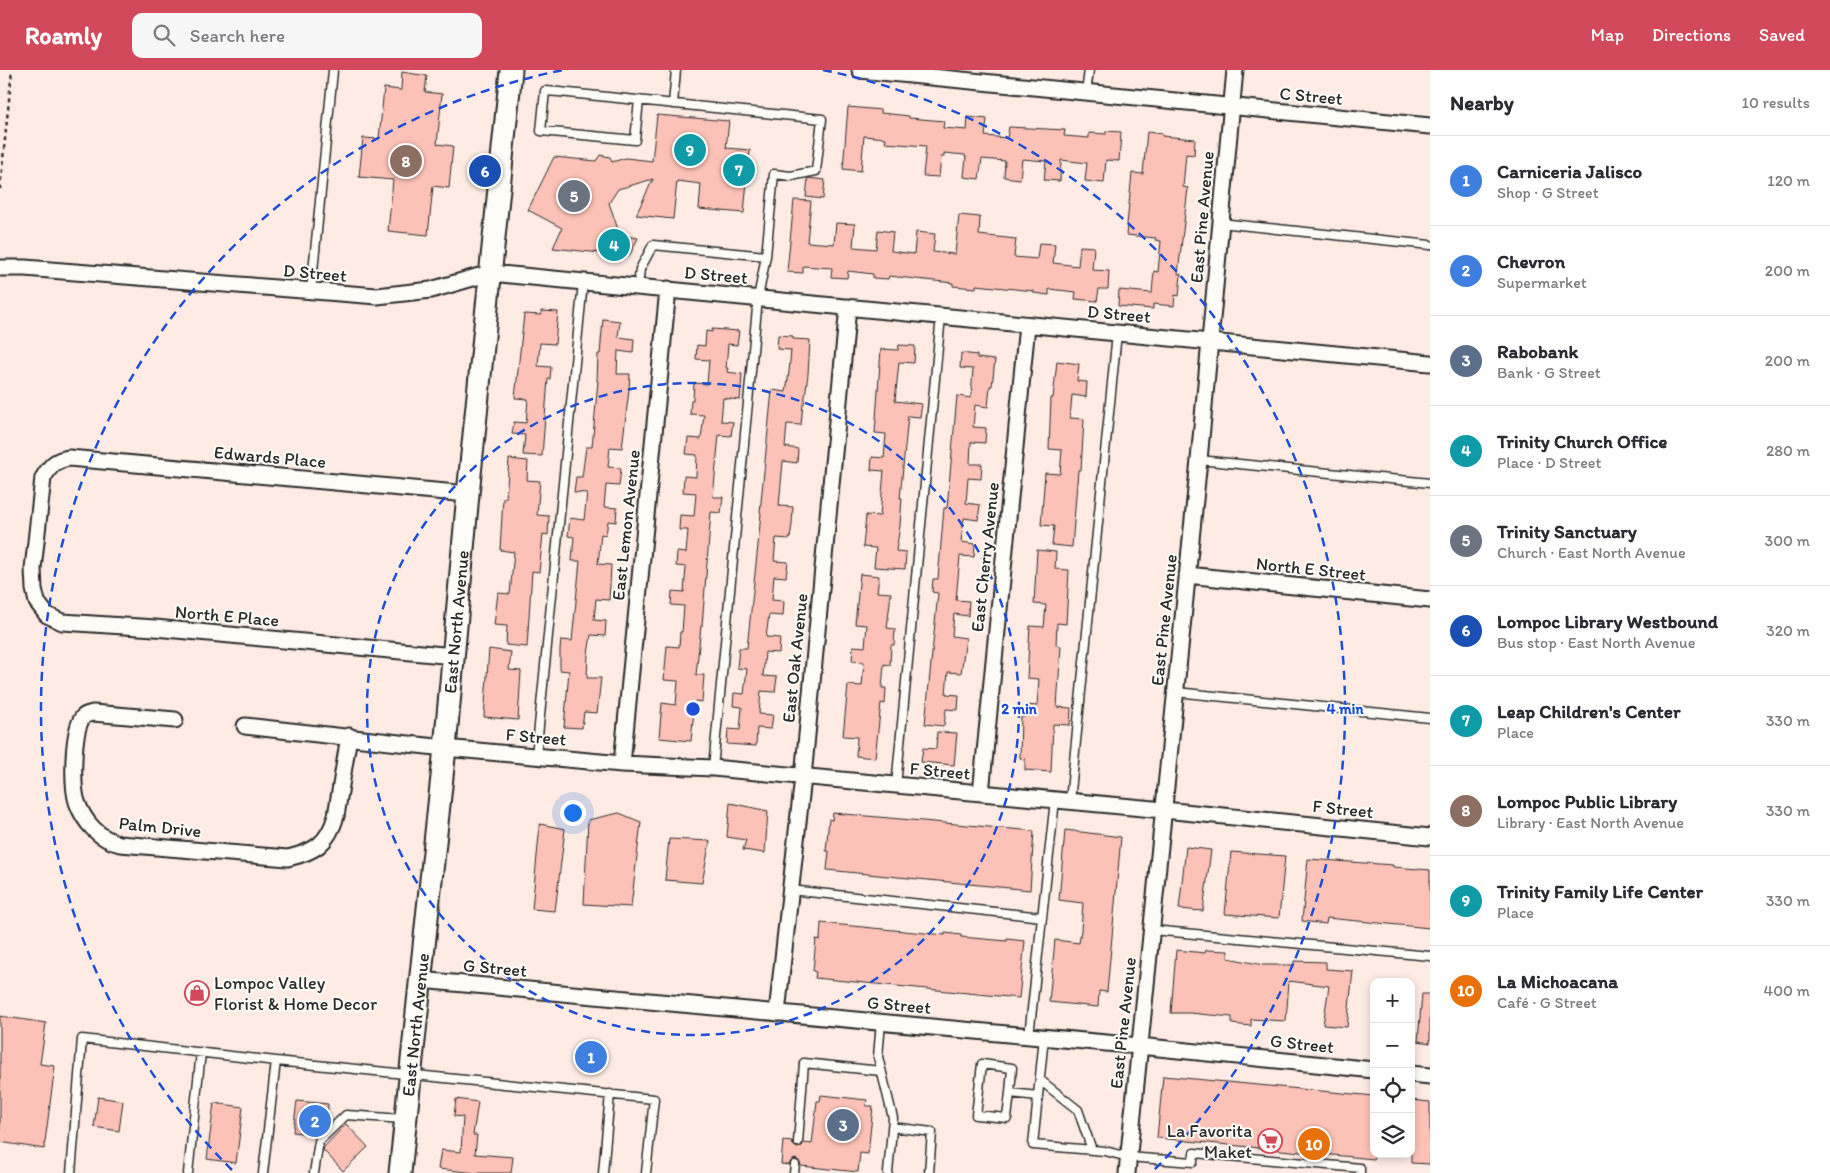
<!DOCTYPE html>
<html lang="en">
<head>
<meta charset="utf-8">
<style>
	body { margin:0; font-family:Itim,sans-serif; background:#f7f7f7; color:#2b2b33 }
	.controls { position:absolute; right:15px; bottom:15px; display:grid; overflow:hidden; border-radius:10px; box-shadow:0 2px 8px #0003 }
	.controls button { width:45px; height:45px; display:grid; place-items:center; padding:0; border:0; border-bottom:1px solid #e1e1e2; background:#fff; color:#2b2b33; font:25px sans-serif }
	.you { position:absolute; left:572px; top:742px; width:18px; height:18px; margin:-12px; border:4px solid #fff; border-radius:50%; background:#1a73e8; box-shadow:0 0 0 8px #1a73e833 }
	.badge { display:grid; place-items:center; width:32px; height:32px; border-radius:50%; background:#d1495b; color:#fff; font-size:16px; font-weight:700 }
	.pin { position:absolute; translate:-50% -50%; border:2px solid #fff; box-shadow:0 1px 5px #0006 }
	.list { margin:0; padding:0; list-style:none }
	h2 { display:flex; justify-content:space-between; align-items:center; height:65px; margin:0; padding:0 20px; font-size:21px }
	h2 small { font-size:16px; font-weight:400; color:#7c7c81 }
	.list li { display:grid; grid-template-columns:32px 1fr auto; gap:15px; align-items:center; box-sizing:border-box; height:90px; padding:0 20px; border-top:1px solid #e1e1e2 }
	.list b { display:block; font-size:19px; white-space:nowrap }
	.list p { margin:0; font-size:16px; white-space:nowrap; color:#7c7c81 }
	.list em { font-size:16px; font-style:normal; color:#7c7c81 }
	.icon { flex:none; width:28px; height:28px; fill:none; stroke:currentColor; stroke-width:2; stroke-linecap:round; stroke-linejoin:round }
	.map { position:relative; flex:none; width:1430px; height:1103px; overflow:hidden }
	header { display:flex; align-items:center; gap:30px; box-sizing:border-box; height:70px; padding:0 25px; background:#d1495b; color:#fff }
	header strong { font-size:24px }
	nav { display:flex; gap:28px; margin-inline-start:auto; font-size:18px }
	.search { width:350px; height:45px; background:#f7f7f7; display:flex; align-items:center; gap:12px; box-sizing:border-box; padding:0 18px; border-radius:10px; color:#7c7c81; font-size:19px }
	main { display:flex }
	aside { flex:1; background:#fff }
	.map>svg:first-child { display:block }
	.building { fill:#fdc2b7; stroke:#2b2b2b }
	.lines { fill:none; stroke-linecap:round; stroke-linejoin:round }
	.lane-casing { stroke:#2b2b2b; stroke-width:11 }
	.street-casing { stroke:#2b2b2b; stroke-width:19 }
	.secondary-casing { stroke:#2b2b2b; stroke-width:25 }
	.path { stroke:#2b2b2b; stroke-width:2.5; stroke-dasharray:4 4; stroke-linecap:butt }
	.lane { stroke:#fdfcf7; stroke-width:8 }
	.street { stroke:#fdfcf7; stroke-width:15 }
	.secondary { stroke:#fdfcf7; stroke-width:21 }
	.ring { fill:none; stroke:#1d4ed8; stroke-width:2.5; stroke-dasharray:9 6 }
	.labels { text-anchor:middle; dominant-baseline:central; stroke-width:4; stroke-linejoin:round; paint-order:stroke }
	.street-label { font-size:18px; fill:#2b2b2b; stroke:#fdfcf7 }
	.poi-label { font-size:18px; fill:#2b2b2b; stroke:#fdfcf7; text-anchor:start }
	.centre { fill:#1d4ed8; stroke:#fdfcf7; stroke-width:2.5 }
	.ring-label { font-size:15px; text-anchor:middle; font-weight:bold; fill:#1d4ed8; stroke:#fdfcf7; stroke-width:4; stroke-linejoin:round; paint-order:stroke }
</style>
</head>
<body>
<header>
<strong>Roamly</strong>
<div class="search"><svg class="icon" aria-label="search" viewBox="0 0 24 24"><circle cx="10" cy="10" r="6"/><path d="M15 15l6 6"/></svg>Search here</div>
<nav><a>Map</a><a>Directions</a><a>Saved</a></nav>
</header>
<main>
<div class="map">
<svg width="1430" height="1103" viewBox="0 0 1430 1103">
	<rect width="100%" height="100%" fill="#fdebe4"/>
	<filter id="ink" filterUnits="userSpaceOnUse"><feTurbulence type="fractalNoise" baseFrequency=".02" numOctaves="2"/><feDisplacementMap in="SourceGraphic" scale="10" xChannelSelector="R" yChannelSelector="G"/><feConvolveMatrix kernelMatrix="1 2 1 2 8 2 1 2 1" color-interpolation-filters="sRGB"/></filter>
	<g filter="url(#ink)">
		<path class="building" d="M402 2 427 6 425 22 442 24 437 74 453 76 449 118 433 116 428 165 388 161 393 110 359 107 363 68 379 69 384 18 401 20Z
			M848 37 881 40V43L909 46V48L944 51 943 58 967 60 968 47 987 49 985 66 1007 68 1009 57 1065 60 1064 66 1089 68V63L1106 64V61L1121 62 1119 91 1106 90 1104 113 1085 111 1087 93 1061 90 1060 111 1044 110 1046 91 1022 89 1020 109 1004 107 1005 91 982 89 979 109 964 107 966 87H965V85L944 83V87H941L939 107 923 106 926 76 885 73 886 68 864 66 861 101 843 99Z
			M657 45 729 51 726 78 750 80 744 143 699 139 701 114 677 111 673 149 636 145 653 109 618 119 609 133 623 174 626 166 638 168 629 186 553 178 562 158 528 140 554 87 596 91 600 85 610 87 612 92 626 88 652 91Z
			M1147 62 1163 64 1162 66 1195 69 1194 85 1186 84 1183 117 1188 118 1178 204H1181L1179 226 1175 225 1174 236 1153 234V239L1118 236 1119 220 1152 223 1154 201 1158 202 1161 171 1155 170 1156 168 1126 165 1132 103 1143 104Z
			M808 108 825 110 823 129 806 127Z
			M794 130 811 131 807 172 834 174 836 153 855 154 853 177 876 179 878 160 893 162 891 181 914 184 916 162 935 164 933 182 955 184 959 145 980 147 979 165 1016 169 1014 187 1037 189 1039 173 1055 174 1053 193 1078 196 1080 176 1094 177 1092 200 1109 201 1108 219H1099L1097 231 1075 229 1076 222 1049 219V225L1034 223V221L976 215V218L953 216V213L889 206 888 209 873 208V204L848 201 847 208 831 207 832 198 803 196V203L787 202Z
			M541 241 558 242 555 274 540 273 538 296 551 297 550 309H548L542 386 523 385 525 365 512 364 514 352 526 353 528 329 515 328 524 244 541 245Z
			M603 249 620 251 618 267 634 269 633 283 618 281 617 304H630L629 320 622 378 610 377 608 397 621 398 619 416 606 415 604 437 617 438 616 452 608 451 606 465 601 464 598 494 611 495 610 515 609 530 596 529 594 550 606 551 605 566 591 565 588 584 587 608H601L597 643 584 642 582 658 564 657 569 601 560 600V580L561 570 572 571 580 491H572L574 467 568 466 570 448 584 450 587 423 574 422 576 407H582L586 377H592L598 311H597L598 284H600Z
			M712 259 739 261 737 275 728 274 726 298H728L727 302 742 304 740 330 723 328 721 351 733 352 731 366 719 365 713 427H723L721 443 711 442 702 556H701L696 605H704L702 632 695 631 691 671 659 668 662 633 676 635 678 611 664 610 667 576 679 577 680 562H682L684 536 671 535 672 521 684 522 686 497 676 496 677 482 686 483 688 460H679L680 445 694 446 696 423 683 422 684 406 696 407 697 385 686 384 688 368 701 369 704 345 690 344 691 330H693L694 313 707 314 709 290 696 289 697 275 705 276 706 261 712 262Z
			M778 265 793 266V269L810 270 808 304 804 334H803L801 355 787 354 785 377 798 379 797 393 783 391 779 436 793 437 792 454 790 469 776 468 774 491 788 492 786 507 774 506 772 530 784 531 783 546 769 545 766 567 780 568 779 583 765 582 763 606 777 607 775 622 761 621 759 644 773 645 771 659 757 658 756 676 727 674 728 659 740 660 742 637 733 636 734 623 744 624 747 599 737 598 739 578H747L758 475 761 443 760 442 772 320 786 322 789 302 791 280 777 279Z
			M899 275 915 276 914 293 899 292 895 331 922 334 920 347 908 346 900 428H902L900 456 896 481 906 482 905 499 874 497 876 478 863 477 866 445 880 446 884 401 871 400 872 387 884 388 886 364 875 363 881 279 898 280Z
			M961 283 977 285V288L995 290 992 316H990L988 337 975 335 973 357 986 358 985 373 971 372 970 394H982L981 409 968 408 966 433 980 435 978 450 964 448 961 472 975 474 974 487 960 486 956 530 969 531 968 546 954 544 952 566 966 568 961 603 948 602 946 624 959 625 958 640 946 639 944 656 925 654 938 523 932 522 933 509H938L944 438H947L957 326 971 328 973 299 960 298Z
			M1057 291 1079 294 1077 311 1087 312 1086 327 1072 325 1070 348 1084 349 1081 400H1078L1072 477 1052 475 1054 456 1041 455 1045 403 1060 404 1062 380 1049 379 1051 328H1053Z
			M509 389 528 391 527 410 540 411 537 445 549 446 548 465 543 464 539 502 532 501 527 577 506 575 507 556 494 555 498 523 510 524 514 482 500 480 503 428H506Z
			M1037 480 1056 482 1055 499 1069 500 1066 554 1057 553 1056 575 1061 576 1057 637 1071 638 1070 655 1053 654 1051 702 1025 700V689L1020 688 1021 647H1025L1026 635 1037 636 1039 609 1027 608 1030 556 1044 557 1046 535 1034 534Z
			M860 504 879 506 877 522 891 523 887 558 895 559 894 575H891L890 595 884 594 882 618H886L885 634 881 633 875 688 856 686 857 667 843 666 848 615 862 616 864 592 852 591 853 576 865 577 867 555 855 554Z
			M489 579 511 582 509 600 521 601 518 650 484 647Z
			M937 662 957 663 954 695 921 692 923 678 936 679Z
			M730 733 768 741 765 783 743 780 746 770 727 767Z
			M619 743 641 752 631 837 584 834 588 750Z
			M833 743 1034 761 1030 820 827 800 829 781H826L829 749 832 750Z
			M540 754 565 759 555 841 532 839Z
			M1065 760 1121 767 1107 922 1099 921 1098 937 1049 932 1055 870 1079 873 1081 860 1083 833 1059 830Z
			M669 769 710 771 702 813 665 810Z
			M1186 777 1211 780 1203 841 1179 839Z
			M1231 782 1285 786 1279 848 1225 844Z
			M1308 789 1393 795V797L1430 800V858L1327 848 1326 854 1302 851Z
			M821 853 945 865V863L961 865V867L1007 871V869L1025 871 1019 928 815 908 816 902 813 901 816 869 820 870Z
			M1176 880 1205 883 1206 880 1228 881V888L1263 895H1294V891L1326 892V899L1353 901 1347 957 1323 955 1329 916 1289 911 1286 951 1251 949V956L1232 954V947L1190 943H1171Z
			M1422 924H1430V973L1418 971Z
			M0 946 46 953 40 994 55 996 44 1079 0 1072Z
			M1163 1006 1374 1026V1089L1157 1068Z
			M821 1025 867 1030 866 1036H873L868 1084 860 1083 858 1102 801 1096 799 1091 795 1089 791 1091 789 1095 781 1094 783 1071 792 1072 793 1075 797 1078 801 1077 804 1073 812 1074 817 1031H820Z
			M98 1027 123 1031 119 1061 94 1057Z
			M456 1029 478 1032 473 1065H477L475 1084 513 1087 511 1103H477L438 1099 441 1080 461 1082 463 1047 454 1046Z
			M1411 1030 1430 1032V1094L1411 1093Z
			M297 1031 328 1034 327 1056 317 1065 293 1062Z
			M214 1033 243 1037 236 1093 207 1089Z
			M346 1054 368 1077 343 1101 323 1080 324 1077Z"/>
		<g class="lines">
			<defs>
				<path id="lane" d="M1086 23 1089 0
					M639 30 635 70 541 61 545 21 559 22 822 49 816 101 791 106 774 104 766 186 758 228 713 698
					M673 34 676 0
					M1220 153 1430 175
					M638 217 640 199 653 175 766 186
					M311 221 333 1
					M1199 390 1430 413
					M1176 622 1430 648
					M536 686 583 212
					M896 716 941 246
					M1070 731 1117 263
					M790 820 1042 847
					M1152 860 1430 886
					M881 952 878 987 893 1048 888 1103
					M1029 966 1055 730
					M1044 967 1033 1075 1105 1081 1128 1087 1193 1092 1194 1083 1360 1098V1103
					M1040 1010 1078 1040 1092 1080
					M1010 1023 1012 998 982 994 976 1045 1007 1048 1010 1023 1038 1026
					M892 1057 932 1062 929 1103
					M798 1072 804 993 881 1001
					M71 1103 82 969 276 991
					M188 1103 201 982
					M263 1103 276 991 654 1029 646 1103
					M314 1103 319 1071 346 1045 403 1049
					M603 1103 610 1024
					M794 1103 795 1095"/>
				<path id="street" d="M860 0 1430 56
					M0 198H25L377 226 431 220 490 203 1430 293
					M1187 505 1430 530
					M454 586 155 558 62 552 47 545 37 532 34 519 33 499 43 408C50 396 55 390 69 388L468 424
					M175 650 93 643C89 644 86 644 83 647 72 661 72 716 77 732 84 752 99 769 120 774L288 788C314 782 328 774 336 746L349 666
					M245 656 445 678 622 694 713 698 1164 740 1430 767
					M622 694 668 219
					M981 723 1027 255
					M420 910 1139 976 1374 1000
					M777 943 803 707 848 237
					M1411 1004 1430 1006
					M1127 1103 1199 390 1235 0"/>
				<g id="secondary">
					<path id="s1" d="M400 1103 445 678 468 424 511 0"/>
				</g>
			</defs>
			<use href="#lane" class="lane-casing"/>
			<use href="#street" class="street-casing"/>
			<use href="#secondary" class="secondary-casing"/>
			<path class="path" d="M0 119 12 0"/>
			<use href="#lane" class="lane"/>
			<use href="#street" class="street"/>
			<use href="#secondary" class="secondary"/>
		</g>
	</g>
	<g class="ring">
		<circle cx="693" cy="639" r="326"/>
		<path d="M232 1100A652 652 0 0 1 563 0M823 0A652 652 0 0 1 1154 1100"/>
	</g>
	<defs>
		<symbol id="shop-ring" viewBox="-11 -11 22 22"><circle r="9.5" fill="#fdfcf7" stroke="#d1495b" stroke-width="1.5"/><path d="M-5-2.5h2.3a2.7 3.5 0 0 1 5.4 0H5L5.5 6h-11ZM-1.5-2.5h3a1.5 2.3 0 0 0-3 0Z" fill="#d1495b"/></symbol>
		<symbol id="supermarket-ring" viewBox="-11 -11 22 22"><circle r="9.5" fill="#fdfcf7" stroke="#d1495b" stroke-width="1.5"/><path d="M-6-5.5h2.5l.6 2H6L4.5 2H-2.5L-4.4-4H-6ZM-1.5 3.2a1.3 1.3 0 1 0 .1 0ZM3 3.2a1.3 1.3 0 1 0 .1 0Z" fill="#d1495b"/></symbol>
	</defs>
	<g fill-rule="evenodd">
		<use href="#shop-ring" x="183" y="909" width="28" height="28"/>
		<use href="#supermarket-ring" x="1256" y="1057" width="28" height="28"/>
	</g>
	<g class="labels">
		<g class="street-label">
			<text transform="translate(1311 26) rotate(5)">C Street</text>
			<text transform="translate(1202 147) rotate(-85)">East Pine Avenue</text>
			<text transform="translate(315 203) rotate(5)">D Street</text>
			<text transform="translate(716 205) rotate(5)">D Street</text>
			<text transform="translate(1119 244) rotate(5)">D Street</text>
			<text transform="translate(270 387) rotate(5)">Edwards Place</text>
			<text transform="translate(626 455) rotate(-84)">East Lemon Avenue</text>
			<text transform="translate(985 487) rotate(-84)">East Cherry Avenue</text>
			<text transform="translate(1311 499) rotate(6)">North E Street</text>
			<text transform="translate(227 546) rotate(5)">North E Place</text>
			<text transform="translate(1164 550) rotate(-84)">East Pine Avenue</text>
			<text stroke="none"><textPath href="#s1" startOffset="554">East North Avenue</textPath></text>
			<text transform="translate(795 588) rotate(-84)">East Oak Avenue</text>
			<text transform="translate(536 667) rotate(5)">F Street</text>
			<text transform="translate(940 701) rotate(5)">F Street</text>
			<text transform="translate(1343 739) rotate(6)">F Street</text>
			<text transform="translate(160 757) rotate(6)">Palm Drive</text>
			<text transform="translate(495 898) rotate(5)">G Street</text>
			<text transform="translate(899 935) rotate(5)">G Street</text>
			<text transform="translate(1123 953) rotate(-84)">East Pine Avenue</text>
			<text stroke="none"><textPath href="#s1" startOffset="149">East North Avenue</textPath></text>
			<text transform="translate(1302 974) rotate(6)">G Street</text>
		</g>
		<g class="poi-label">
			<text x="214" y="913">Lompoc Valley<tspan x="214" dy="21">Florist &amp; Home Decor</tspan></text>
			<text x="1252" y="1061" text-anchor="end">La Favorita<tspan x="1252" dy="21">Maket</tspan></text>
		</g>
	</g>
	<circle cx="693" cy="639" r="8" class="centre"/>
	<g class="ring-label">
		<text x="1019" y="644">2 min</text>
		<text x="1345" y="644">4 min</text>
	</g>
</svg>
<div class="controls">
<button>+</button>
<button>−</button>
<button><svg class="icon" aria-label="locate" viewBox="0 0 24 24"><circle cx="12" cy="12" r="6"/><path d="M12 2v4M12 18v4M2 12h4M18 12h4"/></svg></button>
<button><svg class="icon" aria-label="layers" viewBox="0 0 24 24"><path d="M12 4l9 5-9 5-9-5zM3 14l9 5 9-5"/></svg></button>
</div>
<div class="you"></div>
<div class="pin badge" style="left:591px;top:987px;background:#3f7fe0">1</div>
<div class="pin badge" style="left:315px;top:1051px;background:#3f7fe0">2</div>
<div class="pin badge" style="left:843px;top:1055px;background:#5c6f8a">3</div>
<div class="pin badge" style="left:614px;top:175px;background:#0f9aa8">4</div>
<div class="pin badge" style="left:574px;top:126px;background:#6b7280">5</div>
<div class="pin badge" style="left:485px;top:101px;background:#1a4fb4">6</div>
<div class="pin badge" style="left:739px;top:100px;background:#0f9aa8">7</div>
<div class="pin badge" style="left:406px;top:91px;background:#8d6e63">8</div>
<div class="pin badge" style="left:690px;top:80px;background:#0f9aa8">9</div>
<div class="pin badge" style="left:1314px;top:1074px;background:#e8710a">10</div>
</div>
<aside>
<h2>Nearby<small>10 results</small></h2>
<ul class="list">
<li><span class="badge" style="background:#3f7fe0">1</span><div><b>Carniceria Jalisco</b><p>Shop · G Street</p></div><em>120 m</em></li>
<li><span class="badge" style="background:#3f7fe0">2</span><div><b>Chevron</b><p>Supermarket</p></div><em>200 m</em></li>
<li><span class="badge" style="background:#5c6f8a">3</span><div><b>Rabobank</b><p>Bank · G Street</p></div><em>200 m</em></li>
<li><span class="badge" style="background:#0f9aa8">4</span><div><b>Trinity Church Office</b><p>Place · D Street</p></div><em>280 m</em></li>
<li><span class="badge" style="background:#6b7280">5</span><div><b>Trinity Sanctuary</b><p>Church · East North Avenue</p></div><em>300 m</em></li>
<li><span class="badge" style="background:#1a4fb4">6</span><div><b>Lompoc Library Westbound</b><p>Bus stop · East North Avenue</p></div><em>320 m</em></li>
<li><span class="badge" style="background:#0f9aa8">7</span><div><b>Leap Children's Center</b><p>Place</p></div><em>330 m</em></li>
<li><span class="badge" style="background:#8d6e63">8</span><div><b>Lompoc Public Library</b><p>Library · East North Avenue</p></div><em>330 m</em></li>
<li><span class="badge" style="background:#0f9aa8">9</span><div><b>Trinity Family Life Center</b><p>Place</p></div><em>330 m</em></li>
<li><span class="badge" style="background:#e8710a">10</span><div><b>La Michoacana</b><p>Café · G Street</p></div><em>400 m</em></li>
</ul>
</aside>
</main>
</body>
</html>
